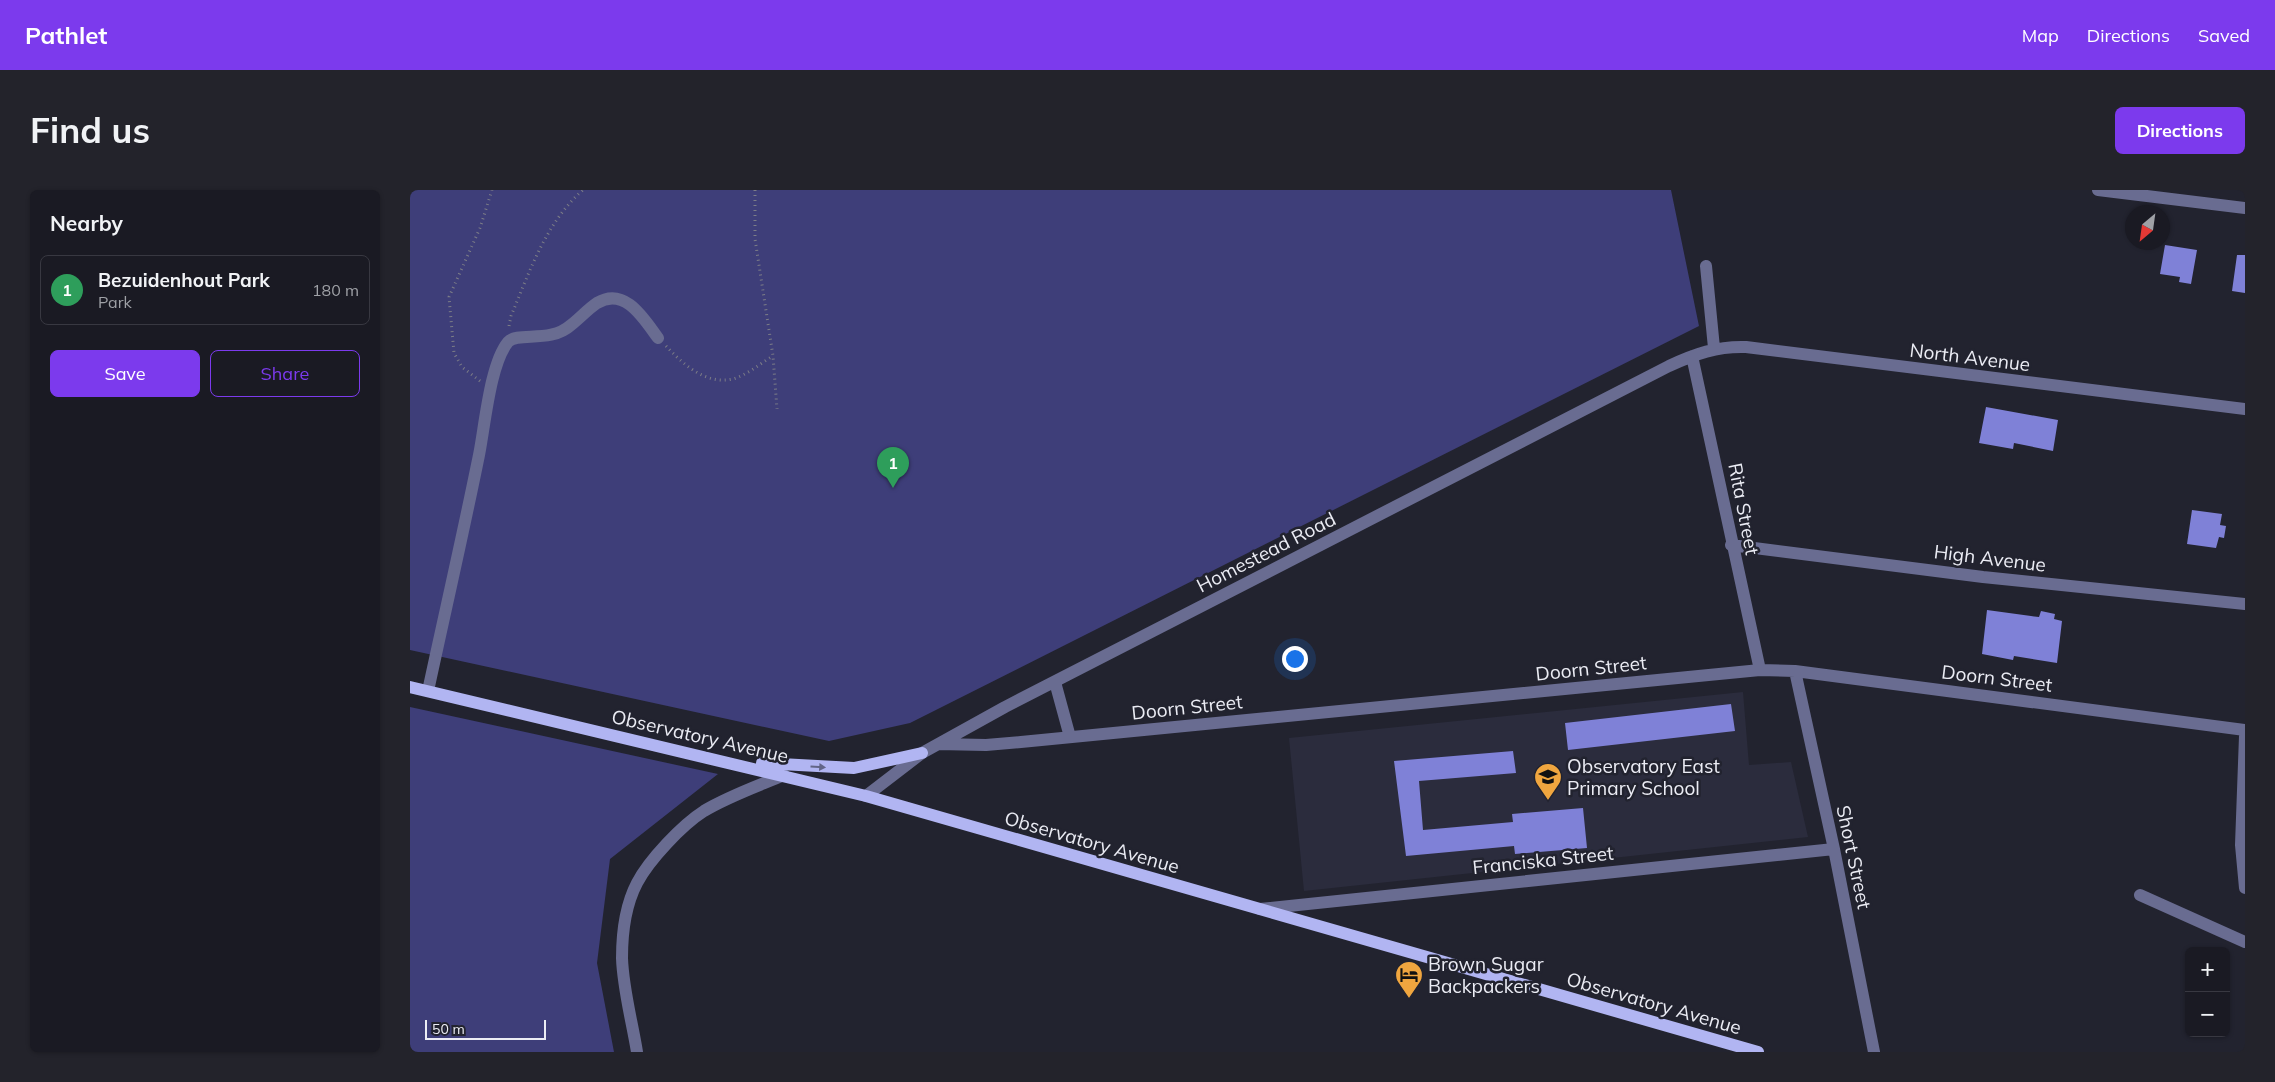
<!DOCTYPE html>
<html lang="en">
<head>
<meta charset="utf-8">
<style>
	body { margin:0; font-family:Mulish,sans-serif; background:#23232b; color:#f1f3f6 }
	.controls { position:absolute; right:15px; bottom:15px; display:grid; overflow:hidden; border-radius:8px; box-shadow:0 1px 4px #0004 }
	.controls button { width:45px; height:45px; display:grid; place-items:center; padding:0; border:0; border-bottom:1px solid #383841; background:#1a1a23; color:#f1f3f6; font:25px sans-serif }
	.compass { position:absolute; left:1715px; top:15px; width:45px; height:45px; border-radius:50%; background:#1a1a23; box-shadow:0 1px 4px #0004; rotate:209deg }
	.scale { position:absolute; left:15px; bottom:12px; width:121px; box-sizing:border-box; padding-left:5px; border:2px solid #ebecf4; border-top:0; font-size:14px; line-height:18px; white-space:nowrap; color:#ebecf4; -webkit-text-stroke:4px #22232f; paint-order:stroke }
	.you { position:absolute; left:884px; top:468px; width:18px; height:18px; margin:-12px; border:4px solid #fff; border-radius:50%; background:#1a73e8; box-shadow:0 0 0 8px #1a73e833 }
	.badge { display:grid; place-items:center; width:32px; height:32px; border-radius:50%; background:#7c3aed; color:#fff; font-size:16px; font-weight:700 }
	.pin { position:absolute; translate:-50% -41px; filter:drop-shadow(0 1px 2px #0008) }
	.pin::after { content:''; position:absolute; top:26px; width:18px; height:15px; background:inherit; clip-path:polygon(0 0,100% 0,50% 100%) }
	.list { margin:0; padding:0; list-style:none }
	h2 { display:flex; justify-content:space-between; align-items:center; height:65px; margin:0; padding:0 20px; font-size:21px }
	h2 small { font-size:16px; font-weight:400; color:#9fa1a6 }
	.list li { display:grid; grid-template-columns:32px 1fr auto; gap:15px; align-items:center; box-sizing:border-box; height:70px; margin:0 10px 10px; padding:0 10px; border:1px solid #383841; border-radius:8px }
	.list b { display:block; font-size:19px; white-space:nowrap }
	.list p { margin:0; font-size:16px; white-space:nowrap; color:#9fa1a6 }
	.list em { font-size:16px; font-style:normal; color:#9fa1a6 }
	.actions { display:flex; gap:10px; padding:15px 20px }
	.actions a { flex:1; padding:11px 0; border:1px solid #7c3aed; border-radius:8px; text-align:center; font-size:18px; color:#7c3aed }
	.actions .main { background:#7c3aed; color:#fff }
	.map { position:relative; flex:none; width:1835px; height:862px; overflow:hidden; border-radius:8px }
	header { display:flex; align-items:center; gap:30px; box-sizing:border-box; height:70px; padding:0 25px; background:#7c3aed; color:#fff }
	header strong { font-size:24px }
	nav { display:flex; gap:28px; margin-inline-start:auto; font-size:18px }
	.intro { display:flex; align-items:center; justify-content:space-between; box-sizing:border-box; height:120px; padding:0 30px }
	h1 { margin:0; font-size:35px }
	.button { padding:12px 22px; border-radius:8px; background:#7c3aed; color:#fff; font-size:18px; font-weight:700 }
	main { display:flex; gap:30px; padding:0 30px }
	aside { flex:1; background:#1a1a23; border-radius:8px; box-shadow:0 1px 4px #0004 }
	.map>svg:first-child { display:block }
	.built { fill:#2b2c3d }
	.green { fill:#3e3e79 }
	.building { fill:#7f81d7 }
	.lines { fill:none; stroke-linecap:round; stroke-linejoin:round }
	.path { stroke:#7c7d87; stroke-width:3; stroke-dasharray:1 4; stroke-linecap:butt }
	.minor { stroke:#696c91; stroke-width:12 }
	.major { stroke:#b1b5f2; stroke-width:12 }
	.oneway { fill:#626587 }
	.labels { text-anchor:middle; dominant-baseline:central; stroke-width:5; stroke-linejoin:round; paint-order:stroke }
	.street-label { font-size:19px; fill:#ebecf4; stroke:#22232f }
	.poi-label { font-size:19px; fill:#ebecf4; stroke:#22232f; text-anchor:start }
</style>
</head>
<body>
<header>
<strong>Pathlet</strong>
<nav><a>Map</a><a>Directions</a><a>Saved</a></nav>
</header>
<div class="intro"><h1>Find us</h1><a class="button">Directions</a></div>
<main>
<aside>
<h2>Nearby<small></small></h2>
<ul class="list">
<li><span class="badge" style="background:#2e9e5b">1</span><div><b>Bezuidenhout Park</b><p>Park</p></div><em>180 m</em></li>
</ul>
<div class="actions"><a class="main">Save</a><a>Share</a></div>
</aside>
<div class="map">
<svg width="1835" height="862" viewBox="0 0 1835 862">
	<rect width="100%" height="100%" fill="#22232f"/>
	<path class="built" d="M1333 502 1339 575 1381 572 1398 647 894 701 879 548Z"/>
	<path class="green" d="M0 0H1261L1289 136 500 533 419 551 0 460Z
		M0 517 308 584 200 669 187 773 204 862H0Z"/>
	<path class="building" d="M1755 55 1787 60 1781 94 1769 92 1770 87 1750 84Z
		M1827 65H1835V103L1822 101Z
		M1576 217 1648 230 1643 261 1604 253 1603 259 1569 253Z
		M1782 320 1812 324 1810 335 1816 336 1814 348 1809 347 1806 358 1777 354Z
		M1577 420 1621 426 1629 427 1631 421 1645 424 1644 429 1652 431 1647 473 1604 466 1603 470 1572 464Z
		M1321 514 1325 541 1158 560 1155 533Z
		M1103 561 1106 583 1009 591 1013 640 1103 632 1102 624 1173 618 1177 658 1105 664 1104 656 996 666 984 571Z"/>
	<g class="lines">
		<path class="path" d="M345 0V49L363 166 367 219
			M99 136 101 126C119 83 136 32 173 0
			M256 156C273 174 295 195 323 189 337 185 351 173 363 166
			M70 191 52 177 44 163 39 107 70 38 82 0"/>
		<path class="minor" d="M1688 0 1835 18
			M1296 76 1304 158
			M1282 166 1350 480
			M1321 355 1573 387 1835 414
			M1385 481 1424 659 1464 862
			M645 492 660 547
			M18 501C35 422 53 344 69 265 75 235 80 174 98 152 108 141 140 154 161 135 170 128 178 119 187 113 215 96 234 129 248 148
			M1835 546 1831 655 1835 698
			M528 554 576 555 611 552 1350 480 1385 481 1835 540
			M456 606 512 563 595 517 1259 176C1285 164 1307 156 1336 157L1835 219
			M1730 705 1835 752
			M850 719 1424 659
			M227 862C222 831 213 799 212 768 212 743 215 716 227 693 239 670 272 635 294 621 319 606 348 596 374 585"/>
		<path class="major" d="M0 497 456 606 1348 862
			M352 573 444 578 512 563"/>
	</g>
	<defs><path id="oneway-solid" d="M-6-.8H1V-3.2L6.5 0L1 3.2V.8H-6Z" transform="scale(1.25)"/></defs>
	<use class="oneway" href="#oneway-solid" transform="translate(408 577) rotate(4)"/>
	<defs>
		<symbol id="school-pin" viewBox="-11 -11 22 30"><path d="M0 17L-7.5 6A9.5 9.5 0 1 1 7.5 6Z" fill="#f0a63f" stroke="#22232f"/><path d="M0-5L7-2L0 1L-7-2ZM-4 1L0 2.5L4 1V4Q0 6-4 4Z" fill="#111"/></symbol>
		<symbol id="hotel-pin" viewBox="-11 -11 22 30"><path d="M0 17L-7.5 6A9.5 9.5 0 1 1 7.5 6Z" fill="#f0a63f" stroke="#22232f"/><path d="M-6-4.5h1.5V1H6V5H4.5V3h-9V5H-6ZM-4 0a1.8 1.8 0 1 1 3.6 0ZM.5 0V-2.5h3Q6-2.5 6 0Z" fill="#111"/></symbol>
	</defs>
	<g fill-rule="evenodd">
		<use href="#school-pin" x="1122" y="571" width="32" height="43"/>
		<use href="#hotel-pin" x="983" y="769" width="32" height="43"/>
	</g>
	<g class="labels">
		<g class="street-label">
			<text transform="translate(1560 167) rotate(7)">North Avenue</text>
			<text transform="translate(1334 319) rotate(79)">Rita Street</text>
			<text transform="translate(856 362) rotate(-27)">Homestead Road</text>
			<text transform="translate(1580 368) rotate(7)">High Avenue</text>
			<text transform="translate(1181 478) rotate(-6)">Doorn Street</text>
			<text transform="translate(1587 488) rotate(7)">Doorn Street</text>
			<text transform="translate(777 517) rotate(-6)">Doorn Street</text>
			<text transform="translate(290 546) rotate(13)">Observatory Avenue</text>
			<text transform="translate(682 652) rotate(16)">Observatory Avenue</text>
			<text transform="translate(1444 667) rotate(78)">Short Street</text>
			<text transform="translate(1133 670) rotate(-6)">Franciska Street</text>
			<text transform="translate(1244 813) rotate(16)">Observatory Avenue</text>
		</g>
		<g class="poi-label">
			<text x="1157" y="576">Observatory East<tspan x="1157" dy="22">Primary School</tspan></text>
			<text x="1018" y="774">Brown Sugar<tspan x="1018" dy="22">Backpackers</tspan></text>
		</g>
	</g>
</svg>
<div class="controls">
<button>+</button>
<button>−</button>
</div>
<svg class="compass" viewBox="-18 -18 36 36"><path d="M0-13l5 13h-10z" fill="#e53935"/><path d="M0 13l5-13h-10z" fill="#9fa1a6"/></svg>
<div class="scale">50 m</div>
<div class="you"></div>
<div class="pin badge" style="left:483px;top:298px;background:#2e9e5b">1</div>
</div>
</main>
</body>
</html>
